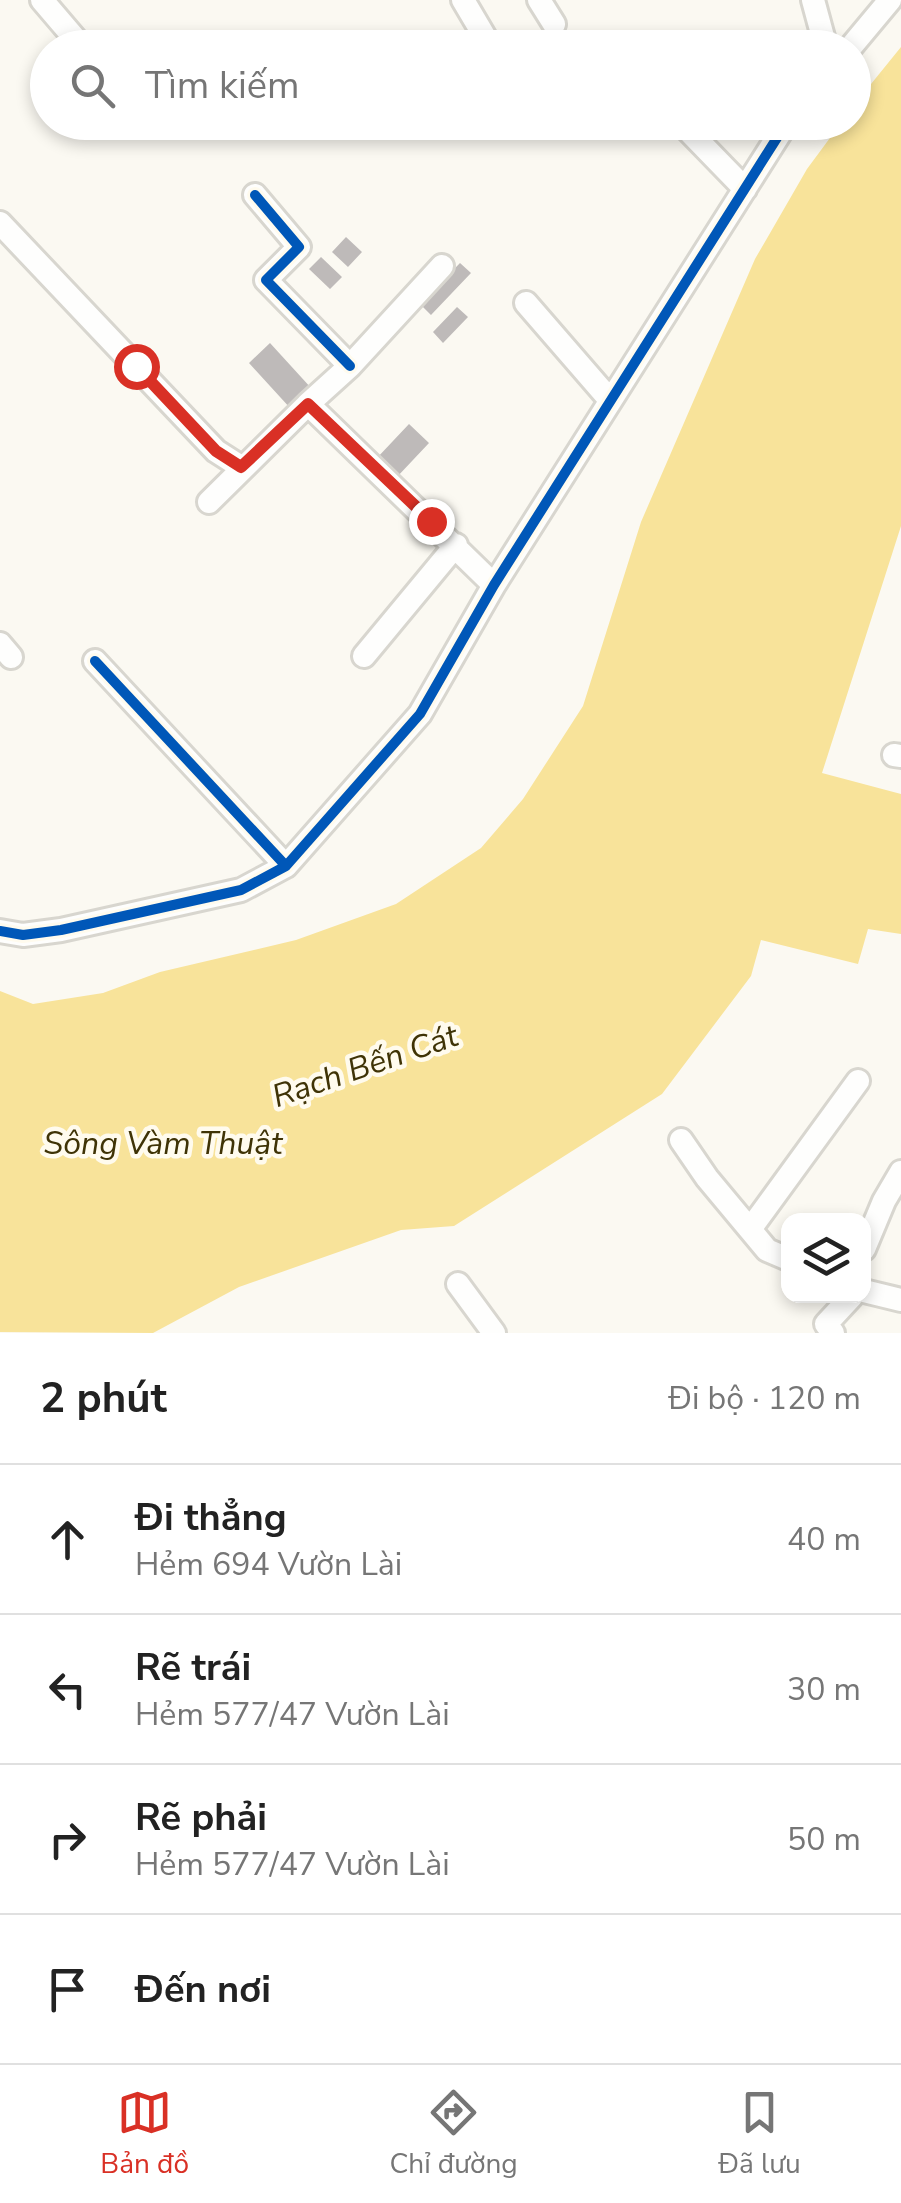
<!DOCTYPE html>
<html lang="vi">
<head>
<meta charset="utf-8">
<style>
	body { margin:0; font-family:"Nunito Sans",sans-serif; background:#f6f6f6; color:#222 }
	.controls { position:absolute; right:30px; bottom:30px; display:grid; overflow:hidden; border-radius:20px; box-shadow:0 5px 15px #0003 }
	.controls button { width:90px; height:90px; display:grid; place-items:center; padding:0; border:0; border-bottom:2px solid #e0e0e0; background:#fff; color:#222; font:50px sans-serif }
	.stop { position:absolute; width:30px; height:30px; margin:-22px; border:8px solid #d93025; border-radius:50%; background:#fff }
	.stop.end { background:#d93025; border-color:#fff; box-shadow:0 2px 10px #0008 }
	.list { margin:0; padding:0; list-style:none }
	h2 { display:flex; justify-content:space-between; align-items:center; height:130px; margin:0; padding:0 40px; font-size:42px }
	h2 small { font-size:32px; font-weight:400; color:#767676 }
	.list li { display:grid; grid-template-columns:65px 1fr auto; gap:30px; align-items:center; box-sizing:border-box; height:150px; padding:0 40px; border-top:2px solid #e0e0e0 }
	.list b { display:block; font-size:38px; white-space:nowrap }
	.list p { margin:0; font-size:32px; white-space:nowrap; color:#767676 }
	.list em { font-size:32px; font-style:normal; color:#767676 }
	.icon { flex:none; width:55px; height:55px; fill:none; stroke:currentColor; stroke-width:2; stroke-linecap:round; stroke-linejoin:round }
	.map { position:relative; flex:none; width:901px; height:1333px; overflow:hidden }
	.search { position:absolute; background:#fff; box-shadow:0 5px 15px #0003; left:30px; right:30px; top:30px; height:110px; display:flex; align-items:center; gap:25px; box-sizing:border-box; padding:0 35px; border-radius:55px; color:#767676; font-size:38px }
	.sheet { height:730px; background:#fff }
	nav { display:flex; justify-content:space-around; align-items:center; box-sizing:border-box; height:140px; border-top:2px solid #e0e0e0; background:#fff; font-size:28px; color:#767676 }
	nav a { display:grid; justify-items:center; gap:5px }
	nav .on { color:#d93025 }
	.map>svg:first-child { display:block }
	.water { fill:#f8e39a }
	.building { fill:#bebab9 }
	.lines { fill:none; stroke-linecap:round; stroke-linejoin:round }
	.minor-casing { stroke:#d8d6cf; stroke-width:28 }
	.minor { stroke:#fefefd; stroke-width:22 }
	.cycleway-casing { stroke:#fffbee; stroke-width:16 }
	.cycleway { stroke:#0057b8; stroke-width:10 }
	.route { stroke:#d93025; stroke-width:12 }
	.labels { text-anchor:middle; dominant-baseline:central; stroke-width:9; stroke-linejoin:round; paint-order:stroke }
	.water-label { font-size:32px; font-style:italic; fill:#3f3306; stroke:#fffbee }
</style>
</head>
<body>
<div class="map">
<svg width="901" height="1333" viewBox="0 0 901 1333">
	<rect width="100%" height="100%" fill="#fbf9f2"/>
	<path class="water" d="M901 47V526L822 773 901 794V934L868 929 858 964 761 940 751 976 662 1094 454 1226 401 1230 239 1287 153 1333 0 1332V991L33 1004 103 993 160 972 296 940 396 904 481 848 523 799 583 706 641 522 755 259 807 169 841 123 854 122V105Z"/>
	<path class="building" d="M346 237 362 252 348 267 332 252Z
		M321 257 342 277 330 289 309 269Z
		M460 263 471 273 431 315 420 304Z
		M457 307 468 317 443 343 433 332Z
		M270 343 312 389 291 409 249 363Z
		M409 424 429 443 396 478 376 459Z"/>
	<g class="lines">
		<defs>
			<path id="minor" d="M42 0 83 48
				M463 0 489 44
				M539 0 554 24
				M813 0 826 48
				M850 48 890 0
				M680 122 745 189
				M255 195 299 247 266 280 350 366
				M0 223 216 451 241 467
				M526 303 610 400
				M308 404 350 366 442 266
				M209 502 308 404 494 585
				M0 644 11 657
				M364 656 456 545
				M95 661 286 866
				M894 755 901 756
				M0 931 23 935 61 930 241 890 286 866 420 714 494 585 787 122
				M681 1140 707 1178 767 1250 788 1259
				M751 1228 858 1081
				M864 1249 884 1201 901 1172
				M458 1284 494 1333
				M864 1291 901 1300
				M833 1333 826 1324 852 1296"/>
		</defs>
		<use href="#minor" class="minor-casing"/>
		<use href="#minor" class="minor"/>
		<defs>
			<path id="cycleway" d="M255 195 299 247 266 280 350 366
				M95 661 286 866
				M0 931 23 935 61 930 241 890 286 866 420 714 494 585 787 122"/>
		</defs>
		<use href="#cycleway" class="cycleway-casing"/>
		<use href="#cycleway" class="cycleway"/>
	</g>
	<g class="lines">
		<path class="route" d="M136 366 216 451 241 467 308 404 431 521"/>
	</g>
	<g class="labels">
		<g class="water-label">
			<text transform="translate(365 1066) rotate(-19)">Rạch Bến Cát</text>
			<text x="163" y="1143">Sông Vàm Thuật</text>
		</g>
	</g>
</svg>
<div class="controls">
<button><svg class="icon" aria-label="layers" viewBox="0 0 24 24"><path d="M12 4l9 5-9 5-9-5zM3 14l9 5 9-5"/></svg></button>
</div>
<div class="stop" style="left:136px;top:366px"></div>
<div class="stop end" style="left:431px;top:521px"></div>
<div class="search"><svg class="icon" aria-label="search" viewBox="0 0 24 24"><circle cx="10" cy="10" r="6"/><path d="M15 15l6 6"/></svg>Tìm kiếm</div>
</div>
<section class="sheet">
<h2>2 phút<small>Đi bộ · 120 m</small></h2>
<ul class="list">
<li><svg class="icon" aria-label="ahead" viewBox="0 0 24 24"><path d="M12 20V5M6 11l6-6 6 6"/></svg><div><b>Đi thẳng</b><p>Hẻm 694 Vườn Lài</p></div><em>40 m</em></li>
<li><svg class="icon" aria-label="left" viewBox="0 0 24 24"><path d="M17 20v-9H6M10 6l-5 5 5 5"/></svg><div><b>Rẽ trái</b><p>Hẻm 577/47 Vườn Lài</p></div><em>30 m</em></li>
<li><svg class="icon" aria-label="right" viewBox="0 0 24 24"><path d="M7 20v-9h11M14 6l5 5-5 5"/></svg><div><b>Rẽ phải</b><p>Hẻm 577/47 Vườn Lài</p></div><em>50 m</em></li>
<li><svg class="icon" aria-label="arrive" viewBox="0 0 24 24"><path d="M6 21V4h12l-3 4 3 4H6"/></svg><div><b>Đến nơi</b></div></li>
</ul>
</section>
<nav>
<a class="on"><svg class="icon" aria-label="map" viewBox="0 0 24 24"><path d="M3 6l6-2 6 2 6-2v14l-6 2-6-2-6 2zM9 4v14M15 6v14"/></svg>Bản đồ</a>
<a><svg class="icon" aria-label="directions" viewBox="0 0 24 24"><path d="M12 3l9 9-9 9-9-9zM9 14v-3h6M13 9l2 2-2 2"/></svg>Chỉ đường</a>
<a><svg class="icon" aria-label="saved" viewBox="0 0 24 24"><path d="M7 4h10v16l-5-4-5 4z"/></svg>Đã lưu</a>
</nav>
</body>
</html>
